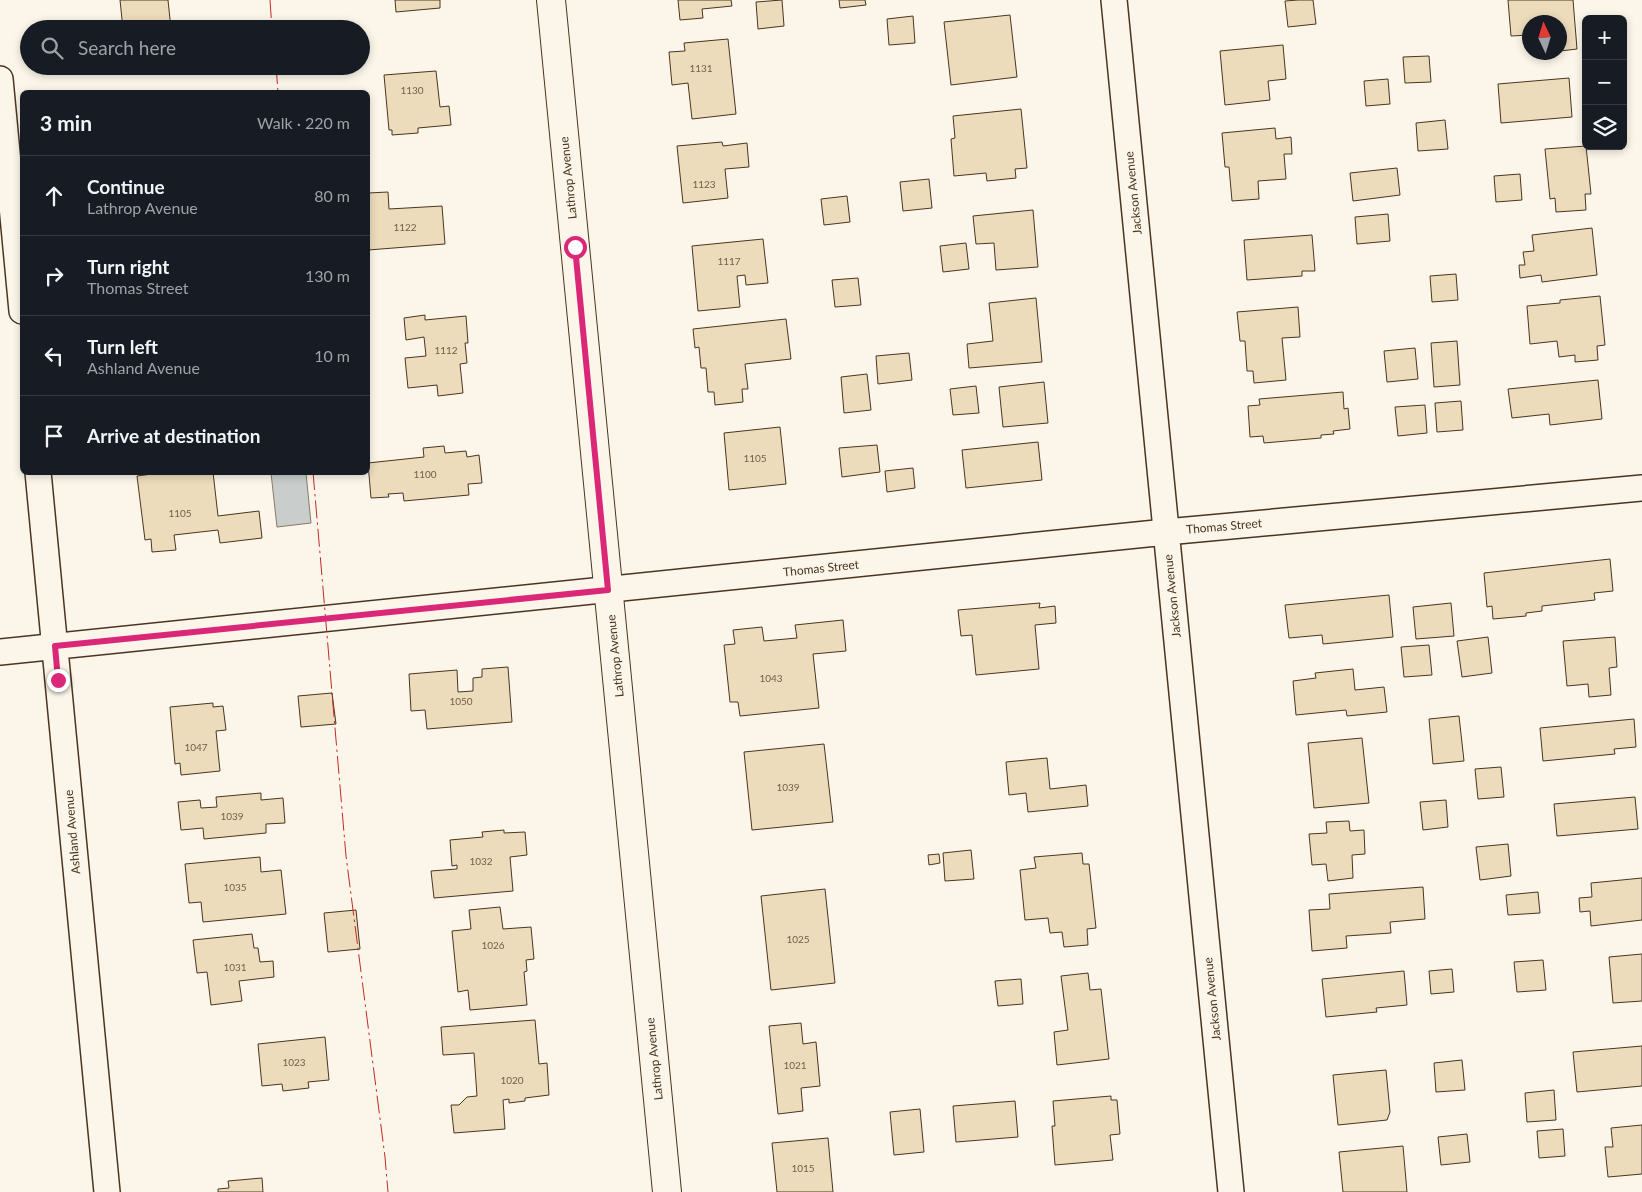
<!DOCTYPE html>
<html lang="en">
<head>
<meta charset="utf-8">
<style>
	body { margin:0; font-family:Lato,sans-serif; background:#242831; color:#f1f3f6 }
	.controls { position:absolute; right:15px; top:15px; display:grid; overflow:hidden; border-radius:8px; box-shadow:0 2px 8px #0003 }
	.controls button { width:45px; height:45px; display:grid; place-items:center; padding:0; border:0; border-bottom:1px solid #363941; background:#171b24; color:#f1f3f6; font:25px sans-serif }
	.compass { position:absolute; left:1522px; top:15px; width:45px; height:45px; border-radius:50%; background:#171b24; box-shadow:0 2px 8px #0003; rotate:356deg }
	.stop { position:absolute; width:15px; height:15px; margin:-11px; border:4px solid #db2777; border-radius:50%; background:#fff }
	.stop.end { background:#db2777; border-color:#fff; box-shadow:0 1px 5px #0008 }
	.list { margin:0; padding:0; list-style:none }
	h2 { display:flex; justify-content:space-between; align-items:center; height:65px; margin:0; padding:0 20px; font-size:21px }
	h2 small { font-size:16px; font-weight:400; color:#9ea1a6 }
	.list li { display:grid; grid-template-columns:32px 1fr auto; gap:15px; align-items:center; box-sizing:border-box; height:80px; padding:0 20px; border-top:1px solid #363941 }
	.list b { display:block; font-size:19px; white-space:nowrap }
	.list p { margin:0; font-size:16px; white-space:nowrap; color:#9ea1a6 }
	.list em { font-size:16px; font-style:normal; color:#9ea1a6 }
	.icon { flex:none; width:28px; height:28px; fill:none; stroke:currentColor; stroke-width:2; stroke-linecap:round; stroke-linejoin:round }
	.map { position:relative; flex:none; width:1642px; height:1192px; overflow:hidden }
	.search { position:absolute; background:#171b24; box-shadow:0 2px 8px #0003; left:20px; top:20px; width:350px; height:55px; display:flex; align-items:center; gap:12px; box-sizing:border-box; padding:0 18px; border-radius:28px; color:#9ea1a6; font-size:19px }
	.panel { position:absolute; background:#171b24; box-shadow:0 2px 8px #0003; left:20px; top:90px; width:350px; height:385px; border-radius:8px }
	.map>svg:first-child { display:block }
	.water { fill:#c9cecd; stroke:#887966 }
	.building { fill:#ecdcbc; stroke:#4a3520 }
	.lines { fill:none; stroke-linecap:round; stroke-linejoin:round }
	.minor-casing { stroke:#4a3520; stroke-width:28 }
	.tertiary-casing { stroke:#4a3520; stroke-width:30 }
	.minor { stroke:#fbf6e9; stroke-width:25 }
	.tertiary { stroke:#fbf6e9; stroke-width:28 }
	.power { stroke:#c62828; stroke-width:1; stroke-dasharray:18 4 2.5 4; stroke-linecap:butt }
	.route { stroke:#db2777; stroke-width:6 }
	.labels { text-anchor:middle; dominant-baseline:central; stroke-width:4; stroke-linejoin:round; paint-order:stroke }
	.number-label { font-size:10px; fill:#725f47 }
	.street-label { font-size:12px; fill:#4a3520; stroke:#fbf6e9 }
</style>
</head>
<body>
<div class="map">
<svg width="1642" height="1192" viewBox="0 0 1642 1192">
	<rect width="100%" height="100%" fill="#fbf6e9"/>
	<path class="water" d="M271 473H306L311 523 277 527Z"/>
	<path class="building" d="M120 0H168L171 29H123Z
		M395 0H440V8L396 12Z
		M678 0H731L732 6 702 9 703 18 680 20Z
		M782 0 784 26 758 29 756 2Z
		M839 0H865L866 5 840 8Z
		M1298 0H1313L1316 24 1288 27 1285 1Z
		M1508 0H1573L1577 49 1560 51V22H1530V35L1511 36Z
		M1010 15 1017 77 951 85 944 22Z
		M913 16 915 43 889 45 887 19Z
		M728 39 736 114 692 119 688 83 672 85 669 52 685 51 684 43Z
		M1283 45 1286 79 1268 81 1270 100 1225 105 1220 51Z
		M1429 56 1431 82 1405 83 1403 57Z
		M436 71 440 107 449 106 451 125 418 128V133L392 135V130H389L384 75Z
		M1569 78 1572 117 1501 123 1498 84Z
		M1388 79 1390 104 1366 106 1364 81Z
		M1021 109 1027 168 1015 169 1016 178 987 181 986 173 954 176 951 139 955 138 953 116Z
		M1445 120 1448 149 1418 151 1416 123Z
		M1275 128 1276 139 1291 137 1292 154H1284L1286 179 1258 181 1259 199 1232 201 1229 167H1225L1222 133Z
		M722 142 723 146 747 143 749 167 725 169 728 198 683 203 677 146Z
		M1586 146 1591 194H1585L1586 210 1556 212 1555 198 1550 199 1545 149Z
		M1397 168 1400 195 1353 201 1350 173Z
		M1520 174 1522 200 1496 202 1494 176Z
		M929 179 932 208 903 211 900 182Z
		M388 192 389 209 442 206 445 244 368 250V193Z
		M847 196 850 222 824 225 821 199Z
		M1033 210 1038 267 996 270 994 243 976 244 973 216Z
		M1388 214 1390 241 1357 244 1355 217Z
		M1592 228 1597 275 1542 282 1541 275 1520 278 1519 265H1525L1523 252 1534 251 1532 235Z
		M1312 235 1315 271H1302V276L1247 280 1244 240Z
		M763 239 768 283 746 285 745 275 737 276 740 307 698 311 692 246Z
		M966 243 969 269 943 272 940 246Z
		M1456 274 1458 300 1432 302 1430 276Z
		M858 278 861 305 835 307 832 280Z
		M1600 296 1605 345 1597 346 1598 360 1575 362V355L1559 357 1557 341 1530 344 1527 306 1560 303V300Z
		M1036 298 1042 362 969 368 967 344 993 341 989 303Z
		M1298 307 1300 337 1282 338 1286 380 1254 383 1253 371H1247L1245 341H1240L1237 312Z
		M425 315V320L466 316 468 343H465L467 363 460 364 463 393 438 396 437 385 408 388 405 358 426 356 424 337 406 340 404 318Z
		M786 319 791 359 745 364 748 389H742L743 402 715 405 714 392H708L706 368H701L699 347 695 348 693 329Z
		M1457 341 1460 385 1434 387 1431 343Z
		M1415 348 1418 379 1387 382 1384 351Z
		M909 353 912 380 878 384 876 356Z
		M867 374 871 410 844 413 841 377Z
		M1598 380 1602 419 1550 425 1549 414 1512 418 1508 389Z
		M1044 382 1048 423 1003 427 999 387Z
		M976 386 979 413 953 415 950 389Z
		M1343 392 1344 409 1348 408 1350 429 1333 431 1334 434 1321 435V438L1264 443 1263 436 1250 437 1248 406 1260 405 1259 399Z
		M1461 401 1463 430 1437 432 1435 403Z
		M1425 405 1427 433 1398 436 1395 407Z
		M780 427 786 484 729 490 724 433Z
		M1038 442 1042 480 966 488 962 450Z
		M877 445 880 472 842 477 839 448Z
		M444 446 445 453 466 451 467 457 479 455 482 483 468 484 469 495 404 501 403 493 388 494 389 497 371 498 368 463 424 457 423 448Z
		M913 468 915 488 887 492 885 471Z
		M168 472H213L218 516 259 511 262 538 220 543 218 530 174 535 176 550 152 552 151 539 145 540 137 476Z
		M1610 559 1613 591 1594 593 1595 600 1542 606V611L1526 613V616L1493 619 1492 606 1487 607 1484 573Z
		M1389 595 1393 637 1323 644 1322 635 1289 638 1285 605Z
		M1040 603 1039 608 1055 606 1056 623 1035 625 1039 669 976 675 972 635 961 636 958 610Z
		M1451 603 1454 636 1416 639 1413 607Z
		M843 620 846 651 813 654 819 708 740 716 738 702H730L724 645 735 644 733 630 762 627 764 641 797 638 795 625Z
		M1488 637 1492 673 1462 677 1457 641Z
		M1615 637 1617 667 1609 668 1611 695 1589 697 1588 684 1567 686 1563 641Z
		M1429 645 1432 675 1404 677 1401 647Z
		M508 667 512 722 427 729 425 710 411 711 409 674 457 670 458 692 473 691V678L482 677V669Z
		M1353 669 1355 690 1384 687 1387 712 1347 716 1346 710 1296 715 1293 681 1316 678 1315 673Z
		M332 693 336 724 301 727 298 696Z
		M213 703V707L223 706 226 730 216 731 220 771 181 775 180 763 175 764 170 707Z
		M1459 716 1464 761 1433 764 1429 719Z
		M1634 719 1636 747 1614 749 1615 754 1543 761 1540 728Z
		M1362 738 1369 803 1314 808 1308 743Z
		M824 744 833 822 752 830 744 752Z
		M1047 758 1050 789 1086 785 1088 806 1028 812 1026 793 1009 795 1006 762Z
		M1501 767 1504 797 1478 799 1475 769Z
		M261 793V800L283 798 285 823 266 824V833L204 839 203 828 181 830 178 802 200 800 201 808 217 807 216 797Z
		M1635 797 1638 829 1557 836 1554 804Z
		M1446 800 1448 827 1423 830 1420 802Z
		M1349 821 1350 831 1364 830 1365 854 1352 855 1353 878 1328 881 1326 864 1312 865 1309 834 1327 833 1326 822Z
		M504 830V833L525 832 527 855 510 857 513 891 434 898 431 871 457 869V865L452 866 450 840 483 837 482 832Z
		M1508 844 1511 876 1480 880 1476 847Z
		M971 850 974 879 945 881 943 853Z
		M1082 853 1083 864H1089L1096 928 1087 929 1088 945 1064 947 1062 932 1050 933 1048 918 1025 920 1020 870 1036 868 1034 857Z
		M939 854 940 863 929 865 928 855Z
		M260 857 261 872 281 870 286 914 203 922 201 902 189 903 185 864Z
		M1642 878V920L1591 926 1590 911 1580 912 1579 898 1592 897 1591 883Z
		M1423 887 1425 919 1390 922 1391 933 1346 936 1347 948 1312 951 1309 910 1330 909 1329 894Z
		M825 889 835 983 771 990 761 896Z
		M1538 892 1540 913 1508 915 1506 895Z
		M500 907 503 929 531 927 534 959 526 960 527 971 524 972 527 1005 470 1010 468 990 458 992 452 931 471 929 469 910Z
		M356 910 360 949 328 952 324 913Z
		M252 934 254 948H258L260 962 273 961 274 977 239 981 242 1001 211 1005 207 972 197 973 193 940Z
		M1642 954V1001L1613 1003 1609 957Z
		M1543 960 1546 990 1517 992 1514 962Z
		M1452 969 1454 992 1431 994 1429 971Z
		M1404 971 1407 1005 1376 1008 1377 1012 1326 1017 1322 979Z
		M1088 973 1090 990 1101 989 1109 1059 1057 1065 1054 1032 1068 1030 1061 976Z
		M1021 979 1023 1004 998 1006 995 981Z
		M535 1020 539 1064 547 1063 549 1095 525 1098V1101L509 1103V1099L503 1100 505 1129 454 1133 451 1105H459L467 1097 477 1096 474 1053 443 1055 441 1027Z
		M801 1023 803 1044 816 1042 820 1086 801 1088 803 1111 778 1114 769 1026Z
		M325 1037 329 1080 308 1082 309 1088 283 1091 282 1084 262 1086 258 1044Z
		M1642 1046V1086L1577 1092 1573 1052Z
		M1462 1060 1465 1090 1436 1092 1434 1063Z
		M1386 1070 1390 1112 1387 1120 1338 1125 1333 1075Z
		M1554 1090 1556 1120 1527 1122 1525 1093Z
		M1111 1096V1100H1117L1120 1134 1110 1135 1113 1160 1055 1165 1052 1126H1055L1053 1101Z
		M1015 1101 1018 1137 956 1142 953 1106Z
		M920 1109 924 1152 894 1155 890 1112Z
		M1642 1125V1174L1608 1177 1605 1147H1613L1611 1128Z
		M1563 1129 1565 1156 1539 1158 1537 1131Z
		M1467 1134 1470 1162 1441 1165 1438 1137Z
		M828 1138 833 1192H777L772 1143Z
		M1403 1146 1407 1192H1343L1339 1152Z
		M262 1178 263 1192H218V1189L229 1188 228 1181Z"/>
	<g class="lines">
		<defs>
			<path id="minor" d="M1114 0 1231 1192
				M0 79 22 311
				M38 472 107 1192
				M0 652 1166 532 1642 488"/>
			<path id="tertiary" d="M551 0 667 1192"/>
		</defs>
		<use href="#minor" class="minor-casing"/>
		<use href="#tertiary" class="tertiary-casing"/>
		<use href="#minor" class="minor"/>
		<use href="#tertiary" class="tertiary"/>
		<path class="power" d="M270 0 272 29
			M276 66 278 92
			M313 472 346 856 385 1157 388 1192"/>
	</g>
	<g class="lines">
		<path class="route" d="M58 680 55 646 608 590 575 247"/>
	</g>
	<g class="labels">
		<g class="number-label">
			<text x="701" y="68">1131</text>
			<text x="412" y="90">1130</text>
			<text x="704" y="184">1123</text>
			<text x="405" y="227">1122</text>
			<text x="729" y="261">1117</text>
			<text x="446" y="350">1112</text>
			<text x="755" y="458">1105</text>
			<text x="425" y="474">1100</text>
			<text x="180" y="513">1105</text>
			<text x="771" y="678">1043</text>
			<text x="461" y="701">1050</text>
			<text x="196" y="747">1047</text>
			<text x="788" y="787">1039</text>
			<text x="232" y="816">1039</text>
			<text x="481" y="861">1032</text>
			<text x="235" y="887">1035</text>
			<text x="798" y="939">1025</text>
			<text x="493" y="945">1026</text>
			<text x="235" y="967">1031</text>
			<text x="294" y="1062">1023</text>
			<text x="795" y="1065">1021</text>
			<text x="512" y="1080">1020</text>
			<text x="803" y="1168">1015</text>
		</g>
		<g class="street-label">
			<text transform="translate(568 178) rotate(-96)">Lathrop Avenue</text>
			<text transform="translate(1133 193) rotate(-96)">Jackson Avenue</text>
			<text transform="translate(1224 526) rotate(-5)">Thomas Street</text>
			<text transform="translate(821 568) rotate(-6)">Thomas Street</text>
			<text transform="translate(1172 596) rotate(-96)">Jackson Avenue</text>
			<text transform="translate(615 656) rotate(-96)">Lathrop Avenue</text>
			<text transform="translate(72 832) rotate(-95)">Ashland Avenue</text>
			<text transform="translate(1212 999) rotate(-96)">Jackson Avenue</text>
			<text transform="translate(654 1059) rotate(-96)">Lathrop Avenue</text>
		</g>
	</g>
</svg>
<div class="controls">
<button>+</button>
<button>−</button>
<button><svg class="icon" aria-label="layers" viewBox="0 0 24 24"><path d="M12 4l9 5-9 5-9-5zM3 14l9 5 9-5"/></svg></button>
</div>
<svg class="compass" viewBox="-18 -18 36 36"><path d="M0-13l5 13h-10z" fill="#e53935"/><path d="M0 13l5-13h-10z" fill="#9ea1a6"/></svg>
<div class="stop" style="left:575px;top:247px"></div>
<div class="stop end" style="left:58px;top:680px"></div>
<div class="search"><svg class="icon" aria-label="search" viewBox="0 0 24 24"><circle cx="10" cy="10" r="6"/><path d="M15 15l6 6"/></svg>Search here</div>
<section class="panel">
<h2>3 min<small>Walk · 220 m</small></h2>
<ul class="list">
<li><svg class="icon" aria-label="ahead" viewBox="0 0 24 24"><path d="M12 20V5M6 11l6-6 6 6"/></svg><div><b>Continue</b><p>Lathrop Avenue</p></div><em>80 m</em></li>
<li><svg class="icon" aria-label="right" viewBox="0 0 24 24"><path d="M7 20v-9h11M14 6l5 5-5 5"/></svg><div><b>Turn right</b><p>Thomas Street</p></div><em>130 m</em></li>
<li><svg class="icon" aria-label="left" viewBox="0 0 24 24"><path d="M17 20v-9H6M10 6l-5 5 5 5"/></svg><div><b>Turn left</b><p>Ashland Avenue</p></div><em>10 m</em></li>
<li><svg class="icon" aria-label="arrive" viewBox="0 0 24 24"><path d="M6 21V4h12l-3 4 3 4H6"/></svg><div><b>Arrive at destination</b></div></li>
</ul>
</section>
</div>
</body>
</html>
